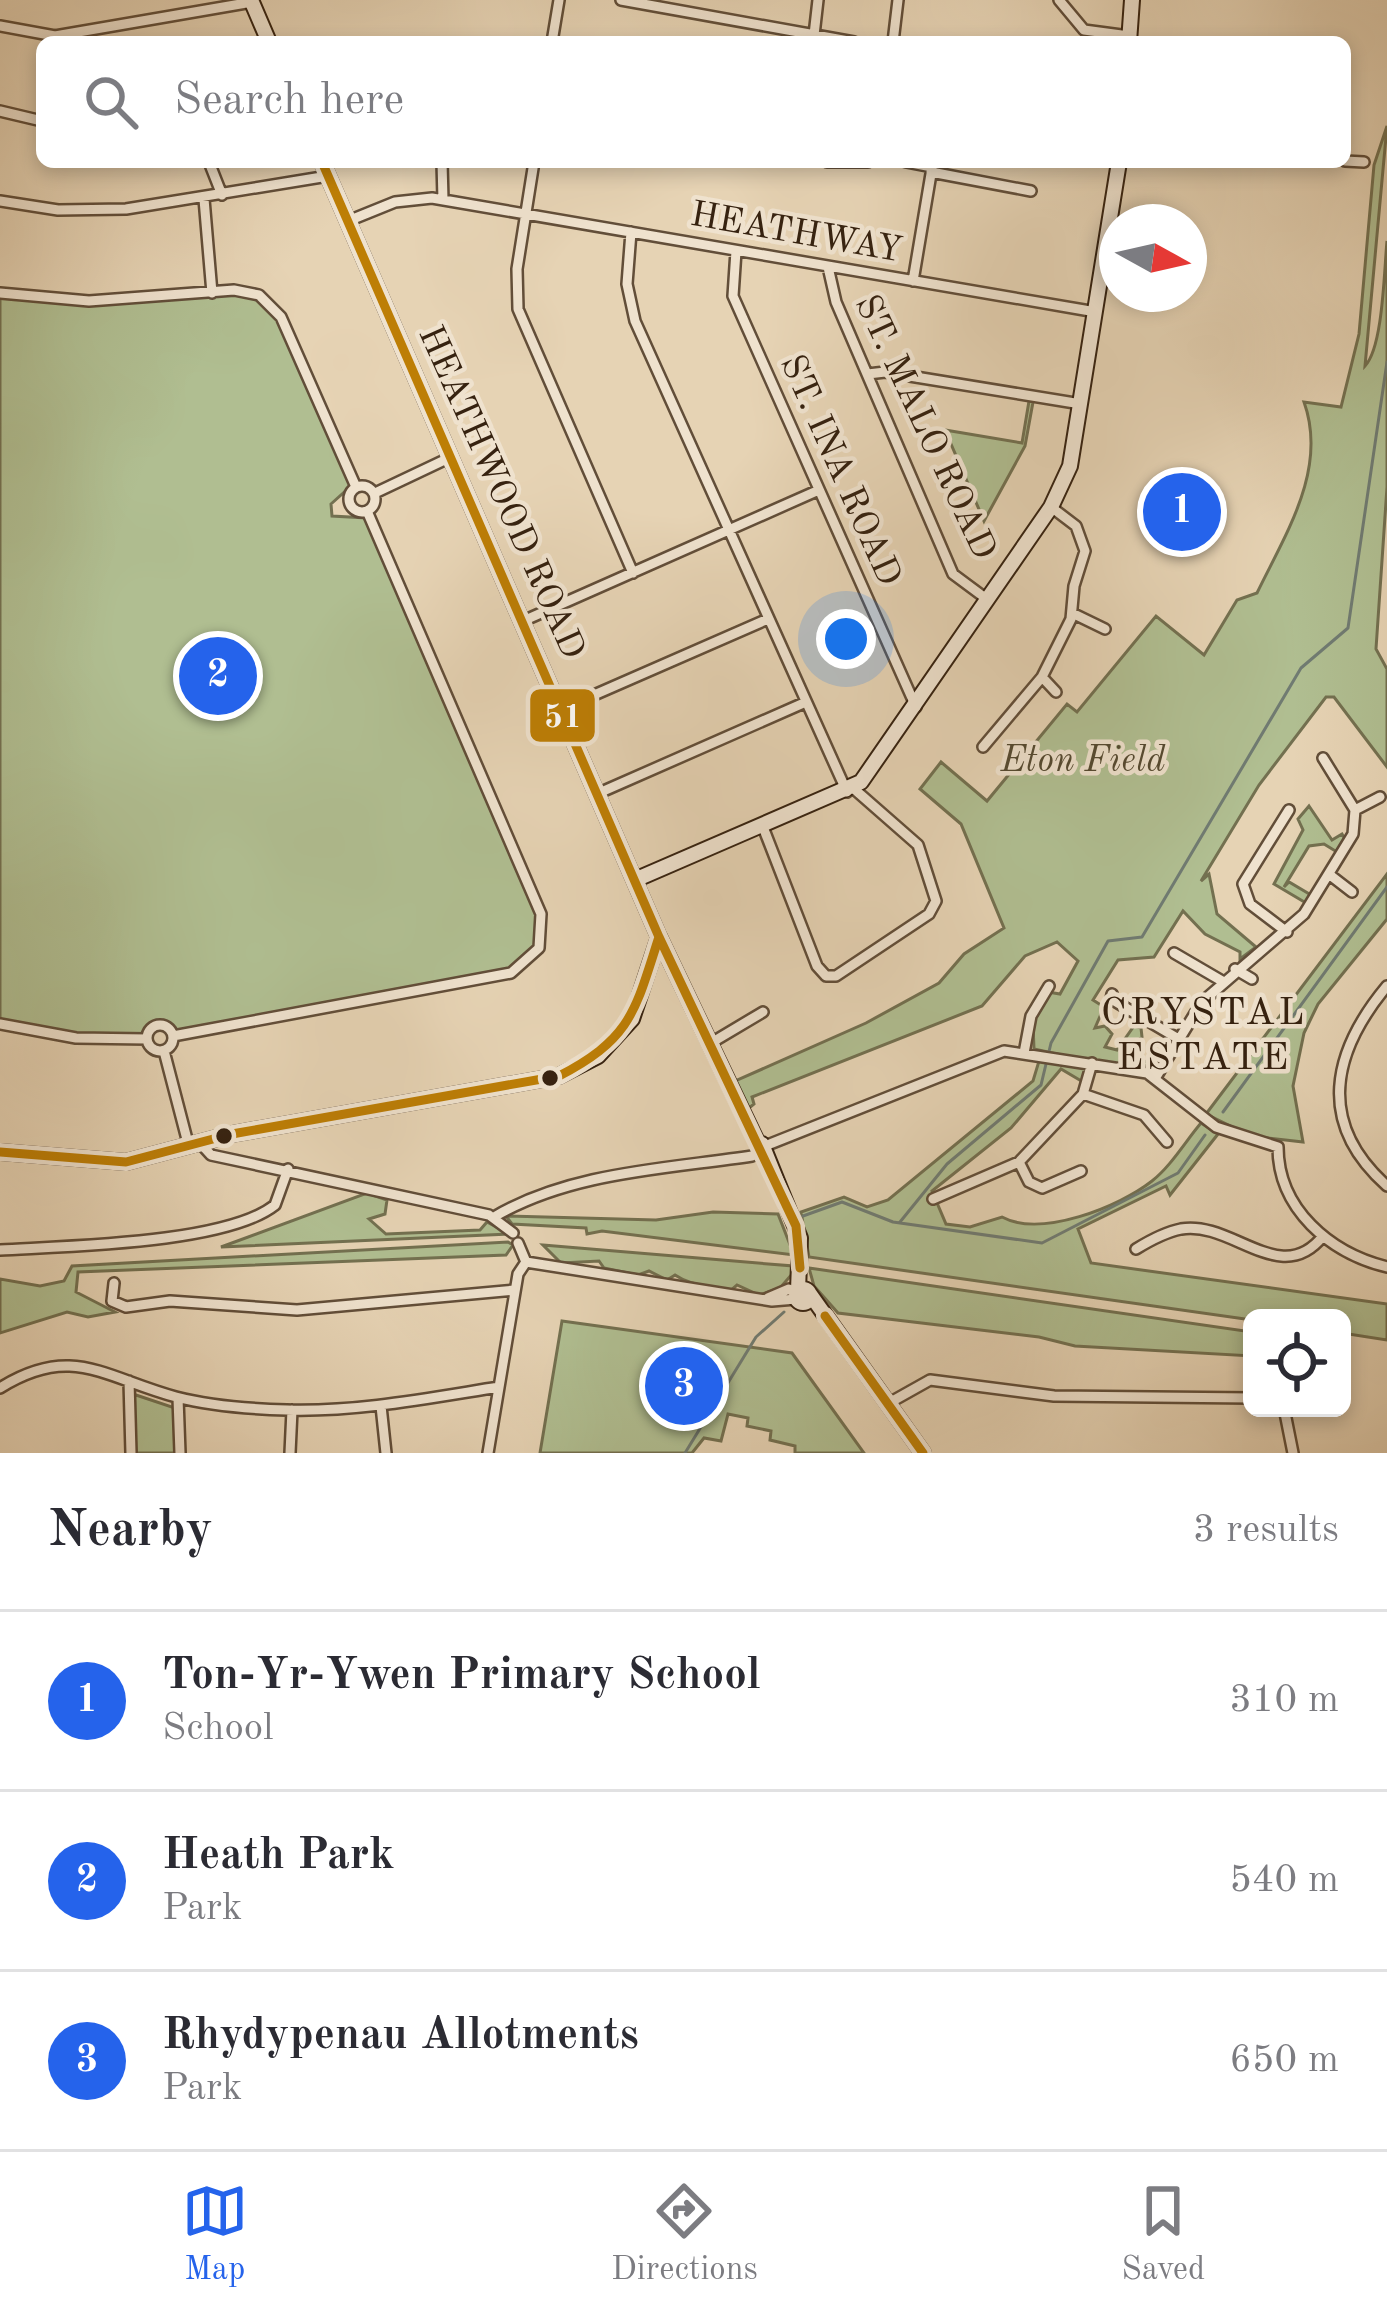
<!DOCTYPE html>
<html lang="en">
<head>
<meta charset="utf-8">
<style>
	body { margin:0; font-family:"Old Standard TT",serif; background:#f7f7f7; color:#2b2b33 }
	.controls { position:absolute; right:36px; bottom:36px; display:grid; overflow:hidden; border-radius:18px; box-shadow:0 6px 18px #0003 }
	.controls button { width:108px; height:108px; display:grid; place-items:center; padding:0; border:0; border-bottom:3px solid #e1e1e2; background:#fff; color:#2b2b33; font:60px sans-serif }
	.compass { position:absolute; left:1099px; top:204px; width:108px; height:108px; border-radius:50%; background:#fff; box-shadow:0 6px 18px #0003; rotate:98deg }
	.you { position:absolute; left:846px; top:639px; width:42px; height:42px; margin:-30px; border:9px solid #fff; border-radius:50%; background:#1a73e8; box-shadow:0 0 0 18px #1a73e833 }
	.badge { display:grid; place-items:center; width:78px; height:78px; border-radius:50%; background:#2563eb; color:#fff; font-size:39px; font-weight:700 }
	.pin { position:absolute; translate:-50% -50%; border:6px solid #fff; box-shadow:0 3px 12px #0006 }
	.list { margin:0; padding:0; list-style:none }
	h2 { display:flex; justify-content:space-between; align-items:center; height:156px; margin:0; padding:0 48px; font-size:51px }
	h2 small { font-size:39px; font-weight:400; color:#7c7c81 }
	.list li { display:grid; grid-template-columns:78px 1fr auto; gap:36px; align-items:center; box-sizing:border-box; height:180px; padding:0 48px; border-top:3px solid #e1e1e2 }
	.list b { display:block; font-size:45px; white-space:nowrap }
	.list p { margin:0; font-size:39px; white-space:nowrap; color:#7c7c81 }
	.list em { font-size:39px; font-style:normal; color:#7c7c81 }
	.icon { flex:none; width:66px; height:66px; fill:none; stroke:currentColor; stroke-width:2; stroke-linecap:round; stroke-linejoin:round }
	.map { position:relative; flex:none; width:1387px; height:1453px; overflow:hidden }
	.search { position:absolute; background:#fff; box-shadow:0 6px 18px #0003; left:36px; right:36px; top:36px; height:132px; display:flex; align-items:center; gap:30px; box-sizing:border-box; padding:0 42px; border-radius:18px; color:#7c7c81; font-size:45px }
	.sheet { height:696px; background:#fff }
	nav { display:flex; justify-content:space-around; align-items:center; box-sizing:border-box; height:168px; border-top:3px solid #e1e1e2; background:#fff; font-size:33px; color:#7c7c81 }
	nav a { display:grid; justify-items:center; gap:6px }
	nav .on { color:#2563eb }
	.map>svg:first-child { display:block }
	.green { fill:#b0be91; stroke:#737050; stroke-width:3 }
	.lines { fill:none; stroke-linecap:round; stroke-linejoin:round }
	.stream { stroke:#707b72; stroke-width:3 }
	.street-casing { stroke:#624e39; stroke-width:14 }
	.secondary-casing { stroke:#362210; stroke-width:18 }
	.street { stroke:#efe2ce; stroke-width:9 }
	.secondary { stroke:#efe2ce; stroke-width:14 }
	.bus-1-casing { stroke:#efe2ce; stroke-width:18 }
	.bus-1 { stroke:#bd7e05; stroke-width:9 }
	.bus-dot { fill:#362210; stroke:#efe2ce; stroke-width:4.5 }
	.labels { text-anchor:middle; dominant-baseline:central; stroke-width:9; stroke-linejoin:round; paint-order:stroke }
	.street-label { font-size:36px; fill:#362210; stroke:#efe2ce }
	.park-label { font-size:36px; font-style:italic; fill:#544930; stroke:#efe2ce }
	.neighbourhood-label { font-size:39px; letter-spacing:3px; fill:#362210; stroke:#efe2ce }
	.line-badge { stroke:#efe2ce; stroke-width:4.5 }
	.badge-label { font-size:33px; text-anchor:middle; font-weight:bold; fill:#fff }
</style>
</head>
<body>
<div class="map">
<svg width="1387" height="1453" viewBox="0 0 1387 1453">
	<rect width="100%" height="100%" fill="#e6d3b4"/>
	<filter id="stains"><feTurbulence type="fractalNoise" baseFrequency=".00167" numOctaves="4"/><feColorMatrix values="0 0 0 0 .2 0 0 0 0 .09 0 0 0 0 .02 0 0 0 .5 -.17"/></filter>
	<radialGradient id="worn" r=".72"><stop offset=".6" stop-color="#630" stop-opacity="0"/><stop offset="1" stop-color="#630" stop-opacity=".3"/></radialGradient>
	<path class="green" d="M1387 126 1365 366C1383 347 1384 272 1387 241V487L1376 649 1387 669V767L1334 697H1326L1259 785 1201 881 1209 874 1217 914 1256 947 1240 959V952L1205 934 1183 911 1154 957 1118 960 1093 1000 1104 1007 1095 1028 1105 1026 1112 1034 1105 1047 1117 1050 1134 1026 1141 1028 1142 1037 1134 1044 1142 1061 1150 1062 1157 1050 1162 1054 1152 1066 1098 1063 1034 1049 1033 1024 1048 992 1060 994 1078 961 1057 942 1025 956 982 1006 752 1097 754 1104 748 1109 733 1082 866 1023 939 983 964 954 1004 928 961 824 920 789 941 762 987 801 1067 704 1077 712 1156 616 1204 655 1237 600 1257 593C1286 533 1328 469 1304 402L1341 407 1359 334 1374 165Z
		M248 293 273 308 352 485 331 504 332 516 367 518 538 913V944L510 971 178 1031 159 1021 139 1036 100 1038 0 1021V295L44 301Z
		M1029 401 1033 402 1025 446 984 521 945 430 1022 443Z
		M1309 806 1332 840 1342 834 1345 839 1337 852 1324 844 1309 846 1284 887 1289 882 1311 895 1306 903 1274 884 1303 830 1298 819Z
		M1387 874V919L1318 1004 1304 1033 1293 1086 1303 1142 1251 1136 1206 1114Z
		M1039 1061 1087 1066 1083 1082 1061 1069 1011 1128 932 1191 946 1224 970 1227 1002 1217C1041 1238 1119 1207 1152 1181 1171 1166 1185 1142 1201 1123L1218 1134 1170 1195 1166 1186 1078 1229 1091 1263 1387 1304V1340L1342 1333V1318L1252 1320 809 1257 801 1212 844 1197 867 1207 888 1200 1033 1081Z
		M367 1193 387 1200 385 1214 369 1219 386 1234 480 1230 487 1222 509 1234 221 1247Z
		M713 1212 778 1214 794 1255 602 1231 587 1234 586 1228 512 1224 506 1216 656 1220Z
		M508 1242 513 1245 506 1255 78 1272 76 1292 115 1312 88 1317 67 1312 0 1333V1279L40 1286 64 1281 72 1266Z
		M543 1245 793 1266V1273L780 1288 759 1295 737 1285 729 1292C712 1284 694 1288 675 1275L667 1280 649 1271 638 1275 604 1268 599 1261 561 1263Z
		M809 1268 1252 1332V1356L1075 1346 1039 1337 838 1313 814 1286Z
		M562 1321 792 1353 864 1453H795V1446L770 1440 771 1431 747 1426 748 1418 728 1414 721 1441 704 1438 692 1453H540Z
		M133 1394 175 1408 176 1453H135Z"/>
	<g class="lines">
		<path class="stream" d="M1223 1112 1387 887
			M803 1216 842 1202 893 1222 1042 1243 1178 1173 1205 1135
			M900 1222 947 1164 1041 1085 1051 1043 1108 941 1142 937 1301 668 1348 628 1387 362
			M685 1453 756 1337 784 1312"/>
		<defs>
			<path id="street" d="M621 0 854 42
				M1059 0 1084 30 1129 36
				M0 26 55 36 252 2
				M814 35 818 0
				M552 42 559 0
				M893 42 898 0
				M0 111 42 121
				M1345 161 1364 162
				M209 162 222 195
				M442 162 443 200
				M534 162 517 269 518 309 633 573
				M827 162H868
				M906 162 932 167
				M931 172 1031 191
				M204 199 212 293
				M0 201 58 210 126 209 328 176
				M348 221 395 202 432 198 1096 312
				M631 232 627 284 635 321 847 792
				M736 251 733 296 916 707
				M828 267 836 302 953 574 988 600
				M913 281 933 162
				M0 293 89 301 234 290 259 295 281 317 356 487
				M868 374 885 372 1081 404
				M349 499a13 13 0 1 1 26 0a13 13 0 1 1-26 0Z
				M375 493 451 457
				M1072 613 1105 629
				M523 621 819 490
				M1042 677 1056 692
				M562 709 768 619
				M983 747 1042 677 1071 619 1074 586 1085 551 1076 526 1051 507
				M599 793 806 702
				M1355 810 1380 797
				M763 827 817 966 826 976H836L929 914 936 901 918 845 853 788
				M1330 875 1352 892
				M1287 932 1250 904 1243 884 1289 810
				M1174 953 1222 981
				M1235 969 1252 979
				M1387 986C1332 1052 1316 1123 1387 1186
				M1112 994 1111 999 1177 1038
				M0 1024 76 1038 147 1039
				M147 1038a13 13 0 1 1 26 0a13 13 0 1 1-26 0Z
				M173 1036 511 973 539 948 541 914 367 511
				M711 1043 763 1012
				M164 1051 189 1147
				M1024 1053 1031 1016 1049 986
				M1156 1077 1202 1002 1304 914 1353 834 1355 810 1323 758
				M1083 1094 1144 1115 1167 1142
				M200 1143 211 1155 489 1215 513 1233
				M760 1148 1004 1051 1147 1073 1216 1127 1278 1147C1278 1209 1330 1253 1387 1267
				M1081 1171 1042 1188 1029 1182 1019 1162 1083 1094 1092 1063
				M933 1199 1019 1162
				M494 1217C570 1172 666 1169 752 1156
				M518 1243 526 1262
				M1136 1249C1149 1241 1166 1232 1181 1229 1232 1220 1281 1289 1323 1236
				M0 1250C65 1246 226 1244 275 1205L288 1169
				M526 1262 772 1301 796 1299
				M114 1283 112 1301 126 1307 170 1301 297 1310 515 1290
				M768 1298 789 1289 796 1293
				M129 1381 131 1453
				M0 1388C72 1343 105 1378 176 1397 211 1406 250 1409 287 1410 358 1412 429 1398 499 1387
				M178 1398 180 1453
				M889 1403 930 1380 1054 1396 1252 1398
				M381 1406 386 1453
				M1284 1408 1293 1453
				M290 1453 292 1410
				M488 1453 518 1274 526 1262"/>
			<path id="secondary" d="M251 0 269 42
				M1129 42 1132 0
				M322 162 659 937 760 1148
				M637 879 861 782 1051 507 1070 466 1119 162
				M762 1144 800 1238 798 1290
				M0 1152 126 1162 232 1134 559 1076 598 1056 632 1019 659 937
				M796 1296a7 7 0 1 1 14 0a7 7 0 1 1-14 0Z
				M810 1294 923 1453"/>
		</defs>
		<use href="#street" class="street-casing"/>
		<use href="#secondary" class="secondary-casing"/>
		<use href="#street" class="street"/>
		<use href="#secondary" class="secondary"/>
		<defs>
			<path id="bus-1" d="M322 162 659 937 796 1226 800 1268
				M0 1152 126 1162 232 1134 559 1076C632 1038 635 1011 659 937
				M825 1316 923 1453"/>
		</defs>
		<use href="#bus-1" class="bus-1-casing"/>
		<use href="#bus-1" class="bus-1"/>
	</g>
	<g class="bus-dot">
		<circle cx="550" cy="1078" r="10"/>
		<circle cx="224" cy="1136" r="10"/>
	</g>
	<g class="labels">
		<g class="street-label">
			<text transform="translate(796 234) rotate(10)">HEATHWAY</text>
			<text transform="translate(924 428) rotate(65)">ST. MALO ROAD</text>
			<text transform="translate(839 471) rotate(66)">ST. INA ROAD</text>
			<text transform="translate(500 493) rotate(66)">HEATHWOOD ROAD</text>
		</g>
		<g class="park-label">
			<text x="1083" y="762">Eton Field</text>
		</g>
		<g class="neighbourhood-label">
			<text x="1204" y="1013">CRYSTAL<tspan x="1204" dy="45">ESTATE</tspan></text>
		</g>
	</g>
	<rect class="line-badge" x="528" y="687" width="69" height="57" rx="12" fill="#bd7e05"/>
	<g class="badge-label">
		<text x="563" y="727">51</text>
	</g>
	<rect width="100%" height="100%" filter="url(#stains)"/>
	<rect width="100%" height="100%" fill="url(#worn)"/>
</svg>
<div class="controls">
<button><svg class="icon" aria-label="locate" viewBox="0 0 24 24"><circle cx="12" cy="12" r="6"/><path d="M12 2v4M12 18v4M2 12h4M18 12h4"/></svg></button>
</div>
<svg class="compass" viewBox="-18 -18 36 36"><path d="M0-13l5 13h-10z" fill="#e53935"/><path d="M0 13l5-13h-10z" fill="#7c7c81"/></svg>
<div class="you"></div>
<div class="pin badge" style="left:1182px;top:512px">1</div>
<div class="pin badge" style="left:218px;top:676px">2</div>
<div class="pin badge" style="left:684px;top:1386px">3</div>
<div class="search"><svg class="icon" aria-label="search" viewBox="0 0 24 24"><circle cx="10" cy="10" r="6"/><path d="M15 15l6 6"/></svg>Search here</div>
</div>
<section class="sheet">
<h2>Nearby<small>3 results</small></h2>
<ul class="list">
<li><span class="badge">1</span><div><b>Ton-Yr-Ywen Primary School</b><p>School</p></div><em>310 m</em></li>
<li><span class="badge">2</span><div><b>Heath Park</b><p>Park</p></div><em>540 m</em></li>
<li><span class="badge">3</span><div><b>Rhydypenau Allotments</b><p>Park</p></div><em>650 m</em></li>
</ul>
</section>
<nav>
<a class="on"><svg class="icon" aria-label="map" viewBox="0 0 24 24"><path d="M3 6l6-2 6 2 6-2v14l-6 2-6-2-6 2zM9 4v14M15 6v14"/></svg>Map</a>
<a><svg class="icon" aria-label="directions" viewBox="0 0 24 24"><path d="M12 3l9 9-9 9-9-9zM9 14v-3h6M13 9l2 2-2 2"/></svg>Directions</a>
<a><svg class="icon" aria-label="saved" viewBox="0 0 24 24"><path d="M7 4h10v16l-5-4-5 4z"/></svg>Saved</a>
</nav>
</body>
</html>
